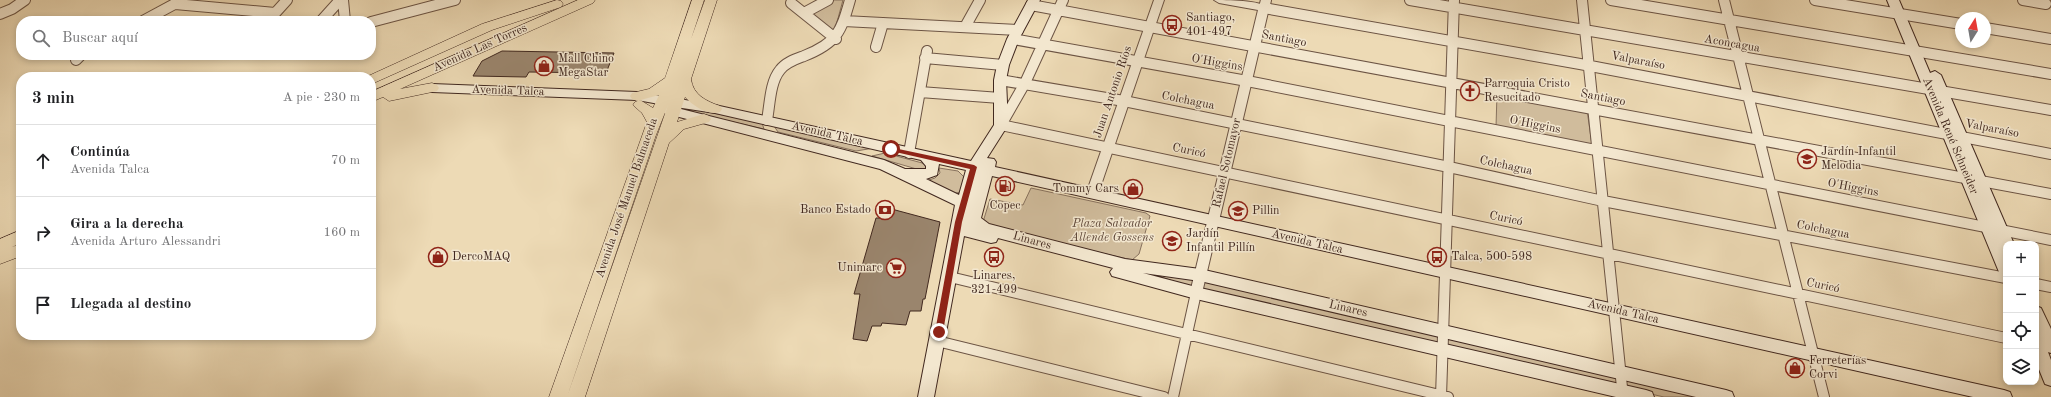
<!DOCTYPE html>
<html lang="es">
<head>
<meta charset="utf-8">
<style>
	body { margin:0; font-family:"Old Standard TT",serif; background:#f2f2f2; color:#202124 }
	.controls { position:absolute; right:12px; bottom:12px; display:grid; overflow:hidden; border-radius:8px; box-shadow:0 2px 6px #0003 }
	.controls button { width:36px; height:36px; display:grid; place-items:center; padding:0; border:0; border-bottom:1px solid #e0e0e0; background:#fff; color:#202124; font:20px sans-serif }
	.compass { position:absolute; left:1955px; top:12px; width:36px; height:36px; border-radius:50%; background:#fff; box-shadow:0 2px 6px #0003; rotate:11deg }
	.stop { position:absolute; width:12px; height:12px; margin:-9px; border:3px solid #8f2418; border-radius:50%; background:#fff }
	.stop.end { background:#8f2418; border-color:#fff; box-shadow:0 1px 4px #0008 }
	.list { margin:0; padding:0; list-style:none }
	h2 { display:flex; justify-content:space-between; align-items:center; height:52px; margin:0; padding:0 16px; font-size:17px }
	h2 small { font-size:13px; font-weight:400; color:#757577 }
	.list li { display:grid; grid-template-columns:26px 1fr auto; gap:12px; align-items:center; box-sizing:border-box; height:72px; padding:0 16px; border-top:1px solid #e0e0e0 }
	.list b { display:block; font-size:15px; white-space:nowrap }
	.list p { margin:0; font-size:13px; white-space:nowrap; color:#757577 }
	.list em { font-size:13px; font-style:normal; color:#757577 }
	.icon { flex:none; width:22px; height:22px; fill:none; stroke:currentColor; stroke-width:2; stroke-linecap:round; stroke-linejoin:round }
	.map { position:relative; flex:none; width:2051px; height:397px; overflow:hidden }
	.search { position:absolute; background:#fff; box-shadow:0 2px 6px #0003; left:16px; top:16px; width:360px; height:44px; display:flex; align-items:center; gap:10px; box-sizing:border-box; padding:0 14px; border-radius:16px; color:#757577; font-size:15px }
	.panel { position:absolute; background:#fff; box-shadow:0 2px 6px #0003; left:16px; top:72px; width:360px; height:268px; border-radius:16px }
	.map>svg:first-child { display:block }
	.green { fill:#d0bc9c; stroke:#88725e }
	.building { fill:#9a856d; stroke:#41281f }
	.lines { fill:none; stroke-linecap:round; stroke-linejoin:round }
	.minor-casing { stroke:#6c5444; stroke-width:12 }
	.tertiary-casing { stroke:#6c5444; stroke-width:2 }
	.secondary-casing { stroke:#41281f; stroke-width:2 }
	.primary-casing { stroke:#41281f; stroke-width:1 }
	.minor { stroke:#f3e7cf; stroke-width:10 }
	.tertiary { fill:#f3e7cf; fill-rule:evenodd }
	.secondary { fill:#f3e7cf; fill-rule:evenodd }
	.primary { fill:#eddab5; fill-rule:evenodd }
	.route { fill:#8f2418 }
	.labels { text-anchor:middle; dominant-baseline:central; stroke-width:3; stroke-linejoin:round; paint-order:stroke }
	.poi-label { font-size:12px; fill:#41281f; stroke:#f3e7cf; text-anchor:start }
	.street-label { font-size:12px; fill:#41281f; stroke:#f3e7cf }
	.park-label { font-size:12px; font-style:italic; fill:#5e4638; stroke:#f3e7cf }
</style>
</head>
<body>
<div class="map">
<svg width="2051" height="397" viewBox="0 0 2051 397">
	<rect width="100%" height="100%" fill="#eddab5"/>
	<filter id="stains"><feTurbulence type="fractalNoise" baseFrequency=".005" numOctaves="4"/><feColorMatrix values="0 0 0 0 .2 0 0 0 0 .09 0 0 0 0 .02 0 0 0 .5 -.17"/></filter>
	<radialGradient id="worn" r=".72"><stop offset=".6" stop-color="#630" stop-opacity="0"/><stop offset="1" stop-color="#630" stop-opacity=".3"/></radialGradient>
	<path class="green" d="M834 0H843L834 33 810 15 812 11Z
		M1497 93 1587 110 1592 145 1496 127Z
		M689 108 762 123 764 129 693 113 689 111Z
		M774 126 874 148 856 151 778 132Z
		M885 153 926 164 928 169 920 170 872 156Z
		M939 168 958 171 964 177 960 192 953 194 926 181 935 178 940 173Z
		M1031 188 1146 213 1150 216 1139 254 1132 260 985 226 983 222 990 199 1023 205Z
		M1144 271 1204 281 1709 397H1664L1202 291Z"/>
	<path class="building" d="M502 51 614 53 606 73 529 72 526 77 473 76 482 61Z
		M884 207 940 222 925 299H923L921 311H910L906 325 882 323 881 326H872L867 341 853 339 860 294H854L876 218H880Z"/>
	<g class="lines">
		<defs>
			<path id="minor" d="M343 0 345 21
				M1063 0 1025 83 1001 125 2006 338
				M1266 0 1264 8 1580 64 2051 154
				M1410 0 2051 110
				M1582 0 1623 397
				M1611 0 2051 74
				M1724 0 1824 397
				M1815 0 1961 24
				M2023 0 2046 4
				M791 3 836 39
				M175 4 275 13
				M1031 5 2051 194
				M804 13 828 0
				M0 14 12 9 25 0
				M143 21 180 1
				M268 21 287 0
				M321 21 340 0
				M844 21 1018 30
				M371 22 455 0
				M965 27 980 0
				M1985 28 2051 39
				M1013 39 1247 81 2051 240
				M876 47 883 23
				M925 58 1003 65
				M76 60 81 55
				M1000 80 1124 101 1449 167 1603 201 2006 278
				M920 92 1000 98
				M767 120C770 104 770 82 780 70 786 62 796 59 804 56 837 43 841 32 850 0
				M909 153 927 51
				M950 277 1448 397
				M2036 284 2051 287
				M937 341 1164 397
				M1173 397 1196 293
				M1441 397 1454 0"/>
			<path id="tertiary" d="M1154 0H1164L1098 194 1096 197H1088L1086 194Z
				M1214 0C1226 0 1261 0 1269 8L1202 293 1201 297 1196 298 1191 297 1190 293 1258 10 1219 3Z"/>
			<path id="secondary" d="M1028 0H1040L1019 39 1009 65 1006 80 1008 125 987 158 994 159 996 162 995 167 2004 390 2010 392 2012 397H1973L992 176 981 218 989 224 1125 259 1200 269 1726 390 1732 392 1734 397H1696L1200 281 1143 273 1196 287 1646 390 1652 392 1654 397H1616L1196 299 1112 276 1110 272 1113 268 998 238 996 242 991 243 964 236 934 397H918L955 205 880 169 656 111 655 108 659 104 637 100 432 92 428 91 426 88 428 85 432 84 637 92 715 105 971 161 994 125V80L997 65 1007 39ZM669 106 715 113 921 160 926 166V169H905L884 160ZM939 164 966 170 959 195 926 179 937 175Z
				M1887 0H1899L1930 73 1935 71 1941 75 2014 244H2006V249L2003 248 2006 254V278L2001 276 1999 272Z
				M2036 306 2041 308 2051 329V353L2048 352 2051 360V386L2045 384 2036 362V337L2039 338 2036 330Z"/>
			<path id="primary" d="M557 0 561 1 563 4 561 7 492 30 376 82 371 83V77H366L482 24Z
				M578 0H595L593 3 400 89 432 83 437 85 439 88 437 91 389 101 383 97 371 102V92Z
				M692 0H704L691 39 705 0H717L691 79C693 95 706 101 720 106L722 109 720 112C708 116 693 106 685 97L677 122 704 114 709 116 711 119 709 122 684 129 669 143 585 397H567L668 105 656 135 567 397H549L647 122 642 113 633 105 635 102 640 100 653 108 659 95 637 101 632 99 630 96 632 93 649 89 665 78Z
				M21 230V243L12 247 21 244V256L0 264V239Z"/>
		</defs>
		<use href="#minor" class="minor-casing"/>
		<use href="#tertiary" class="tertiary-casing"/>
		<use href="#secondary" class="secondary-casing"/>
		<use href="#primary" class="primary-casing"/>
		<use href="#minor" class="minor"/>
		<use href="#tertiary" class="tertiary"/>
		<use href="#secondary" class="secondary"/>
		<use href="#primary" class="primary"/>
	</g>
	<path class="route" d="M889 147 974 165 977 167 962 222 943 332 939 334 935 332 955 222 970 169 891 151 888 149Z"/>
	<defs>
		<symbol id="bus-ring" viewBox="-11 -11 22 22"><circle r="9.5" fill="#f3e7cf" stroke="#8f2418" stroke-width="1.5"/><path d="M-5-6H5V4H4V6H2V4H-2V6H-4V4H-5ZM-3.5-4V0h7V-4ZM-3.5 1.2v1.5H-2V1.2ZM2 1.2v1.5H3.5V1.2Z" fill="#8f2418"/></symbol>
		<symbol id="shop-ring" viewBox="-11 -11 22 22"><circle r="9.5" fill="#f3e7cf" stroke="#8f2418" stroke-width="1.5"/><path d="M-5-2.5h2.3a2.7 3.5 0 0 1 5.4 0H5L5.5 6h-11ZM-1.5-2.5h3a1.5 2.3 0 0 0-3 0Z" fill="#8f2418"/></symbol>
		<symbol id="church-ring" viewBox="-11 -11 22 22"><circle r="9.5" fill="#f3e7cf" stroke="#8f2418" stroke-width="1.5"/><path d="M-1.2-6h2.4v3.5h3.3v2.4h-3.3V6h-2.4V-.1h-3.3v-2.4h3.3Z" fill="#8f2418"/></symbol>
		<symbol id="school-ring" viewBox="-11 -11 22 22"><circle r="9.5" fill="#f3e7cf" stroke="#8f2418" stroke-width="1.5"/><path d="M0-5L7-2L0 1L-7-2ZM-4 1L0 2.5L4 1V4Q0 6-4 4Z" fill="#8f2418"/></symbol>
		<symbol id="fuel-ring" viewBox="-11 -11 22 22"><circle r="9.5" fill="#f3e7cf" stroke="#8f2418" stroke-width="1.5"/><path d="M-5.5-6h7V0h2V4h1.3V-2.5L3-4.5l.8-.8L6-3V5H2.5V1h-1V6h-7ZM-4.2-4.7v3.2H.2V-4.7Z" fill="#8f2418"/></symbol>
		<symbol id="bank-ring" viewBox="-11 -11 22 22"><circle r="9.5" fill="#f3e7cf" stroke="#8f2418" stroke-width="1.5"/><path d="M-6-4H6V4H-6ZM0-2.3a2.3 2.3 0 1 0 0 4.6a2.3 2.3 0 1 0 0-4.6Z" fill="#8f2418"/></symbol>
		<symbol id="supermarket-ring" viewBox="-11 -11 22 22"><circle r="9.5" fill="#f3e7cf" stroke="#8f2418" stroke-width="1.5"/><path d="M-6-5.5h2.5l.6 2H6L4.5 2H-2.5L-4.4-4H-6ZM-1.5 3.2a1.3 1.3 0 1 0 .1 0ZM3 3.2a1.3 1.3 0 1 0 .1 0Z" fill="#8f2418"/></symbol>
	</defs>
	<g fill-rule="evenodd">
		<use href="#bus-ring" x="1161" y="14" width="22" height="22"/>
		<use href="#shop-ring" x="533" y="55" width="22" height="22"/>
		<use href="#church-ring" x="1459" y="80" width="22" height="22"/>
		<use href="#school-ring" x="1796" y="148" width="22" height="22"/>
		<use href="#fuel-ring" x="994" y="175" width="22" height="22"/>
		<use href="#shop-ring" x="1122" y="178" width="22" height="22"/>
		<use href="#bank-ring" x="874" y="199" width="22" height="22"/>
		<use href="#school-ring" x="1227" y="200" width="22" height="22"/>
		<use href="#school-ring" x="1161" y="230" width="22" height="22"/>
		<use href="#shop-ring" x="427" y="246" width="22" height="22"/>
		<use href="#bus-ring" x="983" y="246" width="22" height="22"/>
		<use href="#bus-ring" x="1426" y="246" width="22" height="22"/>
		<use href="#supermarket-ring" x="885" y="257" width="22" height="22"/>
		<use href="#shop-ring" x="1784" y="357" width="22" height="22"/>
	</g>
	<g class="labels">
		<g class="poi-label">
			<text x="1186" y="18">Santiago,<tspan x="1186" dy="14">401-497</tspan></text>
			<text x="558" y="59">Mall Chino<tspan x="558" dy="14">MegaStar</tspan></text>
			<text x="1484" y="84">Parroquia Cristo<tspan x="1484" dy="14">Resucitado</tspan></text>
			<text x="1821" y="152">Jardín Infantil<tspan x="1821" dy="14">Melodia</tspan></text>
			<text x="1119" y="189" text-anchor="end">Tommy Cars</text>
			<text x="1005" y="206" text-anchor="middle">Copec</text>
			<text x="871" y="210" text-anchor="end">Banco Estado</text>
			<text x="1252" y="211">Pillin</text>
			<text x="1186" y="234">Jardín<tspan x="1186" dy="14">Infantil Pillín</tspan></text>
			<text x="452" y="257">DercoMAQ</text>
			<text x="1451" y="257">Talca, 500-598</text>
			<text x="882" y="268" text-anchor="end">Unimarc</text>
			<text x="994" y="276" text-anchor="middle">Linares,<tspan x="994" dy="14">321-499</tspan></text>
			<text x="1809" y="361">Ferreterías<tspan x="1809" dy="14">Corvi</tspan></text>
		</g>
		<g class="street-label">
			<text transform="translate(1284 39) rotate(11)">Santiago</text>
			<text transform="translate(1732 44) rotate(10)">Aconcagua</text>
			<text transform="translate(480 48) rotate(-24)">Avenida Las Torres</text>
			<text transform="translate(1638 61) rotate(11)">Valparaíso</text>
			<text transform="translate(1217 63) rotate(10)">O'Higgins</text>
			<text transform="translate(508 91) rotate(2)">Avenida Talca</text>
			<text transform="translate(1113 92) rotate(-71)">Juan Antonio Ríos</text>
			<text transform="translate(1603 98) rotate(11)">Santiago</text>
			<text transform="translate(1188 101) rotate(11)">Colchagua</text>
			<text transform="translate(1535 125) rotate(11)">O'Higgins</text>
			<text transform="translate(1992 129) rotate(11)">Valparaíso</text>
			<text transform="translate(827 134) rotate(13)">Avenida Talca</text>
			<text transform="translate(1950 136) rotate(67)">Avenida René Schneider</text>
			<text transform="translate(1189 151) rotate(12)">Curicó</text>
			<text transform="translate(1227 163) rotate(-77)">Rafael Sotomayor</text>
			<text transform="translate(1506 166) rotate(12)">Colchagua</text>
			<text transform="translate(1853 188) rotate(11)">O'Higgins</text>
			<text transform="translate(627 198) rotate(-71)">Avenida José Manuel Balmaceda</text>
			<text transform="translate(1506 219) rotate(12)">Curicó</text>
			<text transform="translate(1823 230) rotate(11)">Colchagua</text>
			<text transform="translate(1032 241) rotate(15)">Linares</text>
			<text transform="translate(1307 242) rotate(13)">Avenida Talca</text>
			<text transform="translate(1823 286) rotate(12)">Curicó</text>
			<text transform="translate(1348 309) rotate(13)">Linares</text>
			<text transform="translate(1623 312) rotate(13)">Avenida Talca</text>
		</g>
		<g class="park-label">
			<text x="1112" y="224">Plaza Salvador<tspan x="1112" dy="14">Allende Gossens</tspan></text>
		</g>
	</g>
	<rect width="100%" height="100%" filter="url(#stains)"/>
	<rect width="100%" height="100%" fill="url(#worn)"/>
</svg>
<div class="controls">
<button>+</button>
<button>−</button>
<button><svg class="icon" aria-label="locate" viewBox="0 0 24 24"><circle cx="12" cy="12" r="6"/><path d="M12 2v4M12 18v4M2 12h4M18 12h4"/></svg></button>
<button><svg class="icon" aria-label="layers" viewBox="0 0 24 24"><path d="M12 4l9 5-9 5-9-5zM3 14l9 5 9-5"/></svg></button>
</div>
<svg class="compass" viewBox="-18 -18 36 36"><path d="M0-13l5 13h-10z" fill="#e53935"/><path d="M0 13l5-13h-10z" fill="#757577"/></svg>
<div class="stop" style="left:891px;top:149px"></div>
<div class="stop end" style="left:939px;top:332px"></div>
<div class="search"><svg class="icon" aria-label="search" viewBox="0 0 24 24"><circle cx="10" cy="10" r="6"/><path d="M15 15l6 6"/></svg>Buscar aquí</div>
<section class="panel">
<h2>3 min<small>A pie · 230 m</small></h2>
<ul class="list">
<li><svg class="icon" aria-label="ahead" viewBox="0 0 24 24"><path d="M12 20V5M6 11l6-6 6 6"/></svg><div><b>Continúa</b><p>Avenida Talca</p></div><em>70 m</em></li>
<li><svg class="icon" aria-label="right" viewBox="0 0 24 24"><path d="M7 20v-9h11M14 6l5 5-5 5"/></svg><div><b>Gira a la derecha</b><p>Avenida Arturo Alessandri</p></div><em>160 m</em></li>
<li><svg class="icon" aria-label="arrive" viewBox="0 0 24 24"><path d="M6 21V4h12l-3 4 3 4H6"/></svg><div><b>Llegada al destino</b></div></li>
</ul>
</section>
</div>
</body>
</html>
